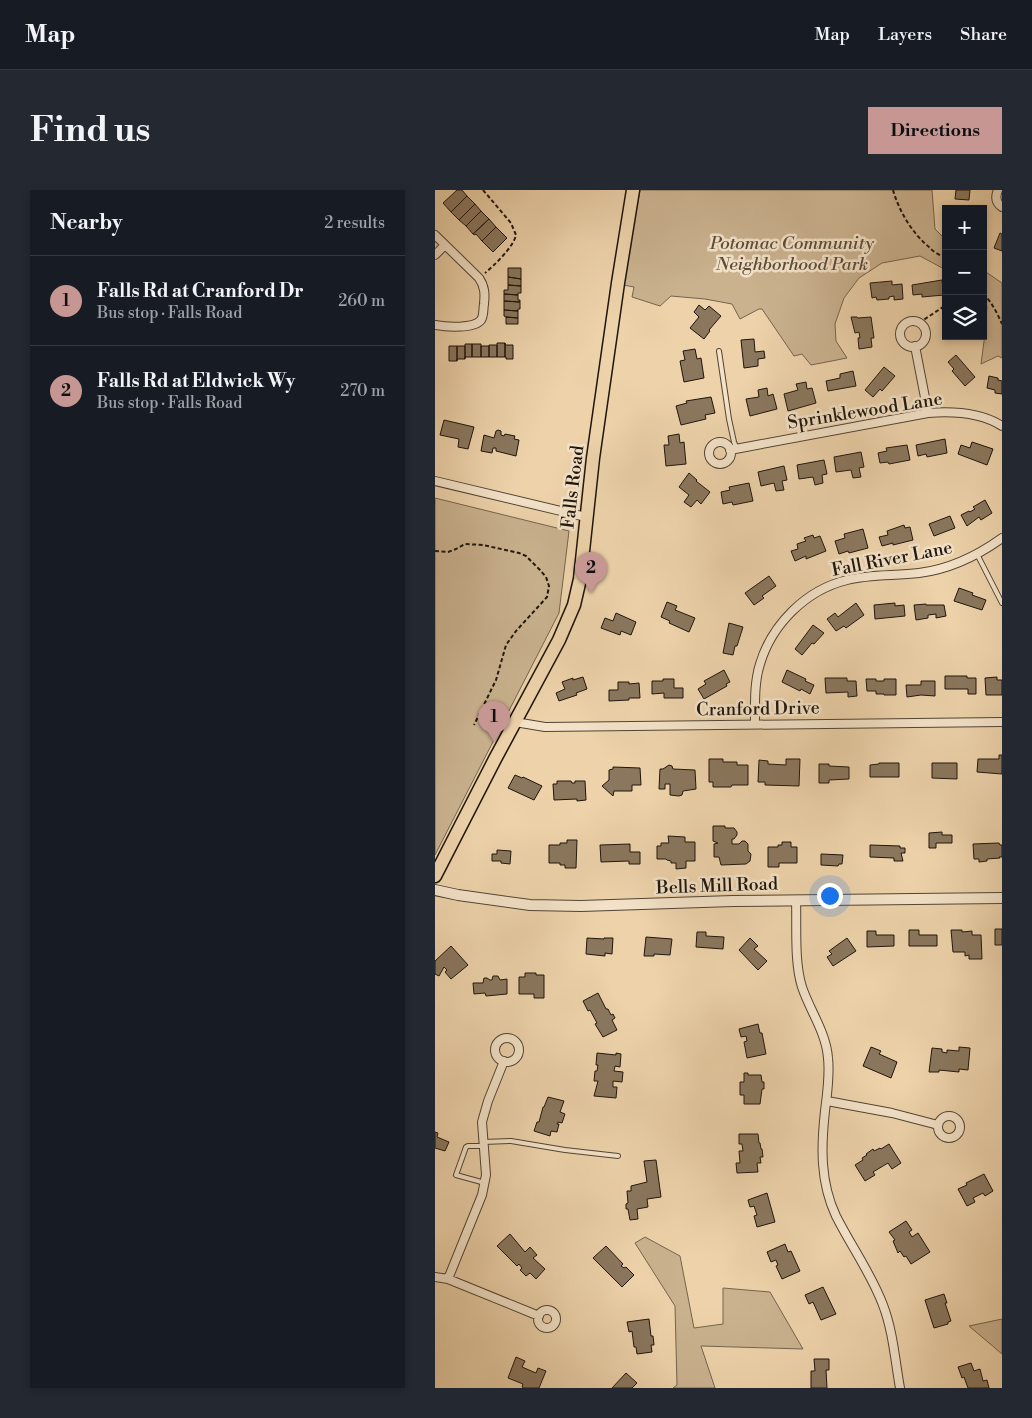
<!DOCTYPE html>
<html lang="en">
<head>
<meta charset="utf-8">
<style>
	body { margin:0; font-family:"Libre Bodoni",serif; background:#242831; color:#f1f3f6 }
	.controls { position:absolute; right:15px; top:15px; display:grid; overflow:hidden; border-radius:0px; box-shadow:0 2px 8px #0003 }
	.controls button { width:45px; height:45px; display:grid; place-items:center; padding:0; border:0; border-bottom:1px solid #363941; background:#171b24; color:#f1f3f6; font:25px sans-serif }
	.you { position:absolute; left:394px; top:705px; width:18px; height:18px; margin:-12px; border:4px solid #fff; border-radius:50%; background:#1a73e8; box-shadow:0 0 0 8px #1a73e833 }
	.badge { display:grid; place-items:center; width:32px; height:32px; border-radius:50%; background:#c59692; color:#111; font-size:16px; font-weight:700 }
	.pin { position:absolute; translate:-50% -41px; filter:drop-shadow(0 1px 2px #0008) }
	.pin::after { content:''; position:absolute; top:26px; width:18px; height:15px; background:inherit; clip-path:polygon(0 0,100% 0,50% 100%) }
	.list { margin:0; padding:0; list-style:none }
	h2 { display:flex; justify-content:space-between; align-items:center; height:65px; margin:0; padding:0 20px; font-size:21px }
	h2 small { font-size:16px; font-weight:400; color:#9ea1a6 }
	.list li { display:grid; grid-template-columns:32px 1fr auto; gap:15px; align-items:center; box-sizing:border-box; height:90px; padding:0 20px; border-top:1px solid #363941 }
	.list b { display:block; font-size:19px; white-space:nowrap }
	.list p { margin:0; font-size:16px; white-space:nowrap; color:#9ea1a6 }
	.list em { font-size:16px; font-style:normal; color:#9ea1a6 }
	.icon { flex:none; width:28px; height:28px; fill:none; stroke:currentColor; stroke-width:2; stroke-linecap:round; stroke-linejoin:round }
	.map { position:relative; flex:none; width:567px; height:1198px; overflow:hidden; border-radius:0px }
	header { display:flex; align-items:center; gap:30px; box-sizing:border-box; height:70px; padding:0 25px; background:#171b24; border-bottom:1px solid #363941 }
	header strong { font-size:24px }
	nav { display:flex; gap:28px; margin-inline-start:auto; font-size:18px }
	.intro { display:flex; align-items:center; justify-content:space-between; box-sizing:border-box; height:120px; padding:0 30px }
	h1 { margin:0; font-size:35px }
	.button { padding:12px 22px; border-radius:0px; background:#c59692; color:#111; font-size:18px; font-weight:700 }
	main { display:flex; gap:30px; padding:0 30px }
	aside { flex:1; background:#171b24; border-radius:0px; box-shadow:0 2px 8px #0003 }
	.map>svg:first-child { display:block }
	.green { fill:#cab28f; stroke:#74644e }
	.building { fill:#8a775e; stroke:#1f150c }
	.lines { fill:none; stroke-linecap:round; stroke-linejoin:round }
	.service-casing { stroke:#524434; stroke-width:6 }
	.minor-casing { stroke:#524434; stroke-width:10 }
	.tertiary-casing { stroke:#524434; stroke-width:12 }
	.primary-casing { stroke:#1f150c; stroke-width:15 }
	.path { stroke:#1f150c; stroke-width:2; stroke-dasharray:4 2.5; stroke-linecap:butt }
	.service { stroke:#f3e2c8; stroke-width:4 }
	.minor { stroke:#f3e2c8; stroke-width:8 }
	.tertiary { stroke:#f3e2c8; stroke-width:10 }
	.primary { stroke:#edd2aa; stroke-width:12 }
	.labels { text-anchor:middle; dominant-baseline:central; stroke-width:5; stroke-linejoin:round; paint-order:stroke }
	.park-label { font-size:18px; font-style:italic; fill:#5b4c3a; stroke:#f3e2c8 }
	.street-label { font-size:18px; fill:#1f150c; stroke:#f3e2c8 }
</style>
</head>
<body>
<header>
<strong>Map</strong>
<nav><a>Map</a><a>Layers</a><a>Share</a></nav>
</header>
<div class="intro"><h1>Find us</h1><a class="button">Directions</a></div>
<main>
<aside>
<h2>Nearby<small>2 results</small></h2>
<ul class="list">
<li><span class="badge">1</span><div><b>Falls Rd at Cranford Dr</b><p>Bus stop · Falls Road</p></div><em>260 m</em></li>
<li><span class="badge">2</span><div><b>Falls Rd at Eldwick Wy</b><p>Bus stop · Falls Road</p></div><em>270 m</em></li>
</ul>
</aside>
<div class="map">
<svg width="567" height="1198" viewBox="0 0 567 1198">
	<rect width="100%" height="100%" fill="#edd2aa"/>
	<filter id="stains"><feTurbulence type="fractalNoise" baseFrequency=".004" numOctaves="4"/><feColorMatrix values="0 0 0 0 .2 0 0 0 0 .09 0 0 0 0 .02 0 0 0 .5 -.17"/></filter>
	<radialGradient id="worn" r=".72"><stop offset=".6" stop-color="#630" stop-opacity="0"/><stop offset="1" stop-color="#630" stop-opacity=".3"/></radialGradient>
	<path class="green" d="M205 0H497L500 39 511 50V80L485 66 447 73 424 88 409 108 400 134 401 151 412 168 376 175 367 164 359 166 327 119H324L305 129 297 114 270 109 236 106 225 116 197 107 199 97 188 95Z
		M548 80 567 93V168L563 166 546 174 550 144 552 116 548 112Z
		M0 308 134 341 124 423 0 665Z
		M210 1047 245 1066 259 1138 288 1134V1098L335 1102 368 1159 266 1156 280 1198H238L242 1195 240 1116 200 1053Z
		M567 1129V1164L534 1136Z"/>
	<path class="building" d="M22 0H27L32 6 16 22 8 13Z
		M521 0H535L534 10 520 9Z
		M32 6 40 14 24 30 16 22Z
		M40 14 46 21 31 36 24 30Z
		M46 21 54 29 38 44 31 36Z
		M54 29 61 37 47 51 41 44 40 45 38 44Z
		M61 37 72 48 58 62 47 51Z
		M565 43 567 44V61L559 58Z
		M73 78H86V89L73 87Z
		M73 87 86 89V96L73 95Z
		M507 90 509 105 487 107V104L478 105 477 95Z
		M457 91V95L467 94 468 109 459 110V106L454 107V109L442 110 441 107 437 108 435 93Z
		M73 95 86 96V103H83V105L69 104V100H73Z
		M69 104 83 105V110H85V112L69 111Z
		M69 111 85 112V119H83V121L69 120Z
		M264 115 270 120 274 116 286 126 274 140 275 141 269 149 255 138 264 127 259 122Z
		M69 120 83 121V128L71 127 69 126Z
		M71 127 83 128V134H71Z
		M416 127H422L423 128 436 127 439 148H436L437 157 424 159 423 148H425L424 142 420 143Z
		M319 149 320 162 329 161 330 168 323 169V176L309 178 306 150Z
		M62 153H70V167H62Z
		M70 153V155H78V169H71V167H70Z
		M30 154H37V167H30V169Z
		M37 154H46V167H37Z
		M54 155H62V167H54Z
		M14 156H22V171H14Z
		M22 156H30V169H22V171Z
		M46 156H54V167H46Z
		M260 159 262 169 266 168 269 188 249 192 245 171 250 170 248 161Z
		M521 165 540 187 530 196 517 181 519 179 513 172Z
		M449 177 460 186 447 201 445 199 438 207 430 200Z
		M418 181 421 196 393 201 391 191 405 188V184Z
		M554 186 563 188V190L567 191V204L560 203V200L552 198Z
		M371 192 372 199 377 198 381 213 353 221 349 204 363 200 361 194Z
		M332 198 333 206 338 204 342 219 315 226 311 209 324 207 323 200Z
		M276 207 280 223 270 225 271 229 246 235 241 216 252 213 251 211Z
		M9 230 39 237 33 259 23 257 24 249 5 245Z
		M63 240 66 241V245L69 246 70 244 80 246 79 249 84 250 81 266 61 261V258H58L57 263 46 261 49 245 59 248 61 241Z
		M244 244 245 253 249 252 251 274 231 276 229 255H234L233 246Z
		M510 249 512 263 492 267 491 264 483 266 481 255Z
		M537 252 558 259 552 275 523 264 526 255 535 258Z
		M472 255 475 270 454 274 453 272 445 273 443 263 452 261 451 258Z
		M426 262 429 277 424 278 426 287 418 288 416 280 401 282 399 267Z
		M389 270 392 284 387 285 388 293 380 295 378 287 364 289 362 275Z
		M349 276 352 290 347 291 349 300 341 301 339 293 326 296 323 282Z
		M254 283 262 290 261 291 275 302 266 314 262 310 256 317 249 312 254 305 244 297Z
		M314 293 318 311 298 315 297 312 288 314 286 302 295 300 294 297Z
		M550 310 557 323 546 330 544 327 532 336 526 325 534 321 535 322 540 319 538 317Z
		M515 326 520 338 499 346 494 334Z
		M469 335 470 338 475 337 478 350 458 355V353L447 356 444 347 453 345 452 341Z
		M428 339 433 358 414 363 413 361 404 364 400 351 410 348 409 344Z
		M378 345 379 348 385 346 391 361 371 369V366L360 371 356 361 363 359 362 354 371 351 369 348Z
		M334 386 341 396 327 406 329 408 319 415 310 403Z
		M524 398 538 403 537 405 551 410 547 420 519 411Z
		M232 412 242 416 240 420 260 428 254 442 234 433 235 431 226 427Z
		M421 413 429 425 411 438 409 436 401 441 392 429 400 423 403 427Z
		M460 413V416L469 415 470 426 440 429 439 415Z
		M491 414V415H509L511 426 501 428V424L493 425V428L481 430 479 415Z
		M181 423 201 432 196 445 186 441 185 445 166 438 170 428 178 431Z
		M294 433 308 437 302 456H300L298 465 288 463Z
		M378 435 389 443 379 454 377 453 367 465 360 459Z
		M289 480 295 492 291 494 292 496 269 509 263 499 271 494 269 491Z
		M352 480 371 489 370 491 379 495 375 504 366 499 365 501 347 492Z
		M510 486H532V488H541V504H533V499H510Z
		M148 487 152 499 141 503 142 505 124 511 121 503 130 499 127 492 138 488V490Z
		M562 487V490H567V505H551L550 488Z
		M390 488H412V491H421L422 506 413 507V502L391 503Z
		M228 489H239V498H248V508H229V503L217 504V491H228Z
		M431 489H441V491H449V489H461V505H449V504H441V501H432Z
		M486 491H500V506L486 505 472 507 471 495H486Z
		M183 492H194V494L204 493 205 508H194V510L174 511V500H183Z
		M564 565H567V584L542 582 543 569H564Z
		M274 569H288V572H302V575H313V595H297L296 597H278V592H274Z
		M351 569H365L364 596 330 595V592H323L324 570 333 571V574L351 575Z
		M444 573H464V587H435V575L444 574Z
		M497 573H522V589L497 588Z
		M384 574H394V576L414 577V589L394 590V593H384Z
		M234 575 237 576 238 579 260 580 261 599 248 601 247 605 244 606 235 605V594H230V599H224L225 579H228Z
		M178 577 205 578 206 595H197V601H179L178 606 167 596 174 590V580L178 579Z
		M80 585 87 588 88 587 107 596 99 610 73 598Z
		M122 591H136L137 593H140V591H150L151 610 142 611V609L119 610 118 594H122Z
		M278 636H290V638H299L302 642V645L299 649H297V654H304L307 651H310L313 654V661L316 664 315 671 311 674 286 675 284 667H279V654L283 653 278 651Z
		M507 642V645H517V653H501V658H494V643Z
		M233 646 250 647V652H260V671H251V678L241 679V673H236V671L232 670 231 669H222V656H226V653H234Z
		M132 650H142L141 678H130V675H125V673H114V655H125V653H132Z
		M347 652H356V657H362V673H344V677H333V657H343V655H347Z
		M564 653 565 655H567V667H564L565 668 552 669V671L544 672V669H539L538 654Z
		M195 654V662H205V674H194V671L166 672 165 655Z
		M435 655 465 656V658H470V663H466L468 671H459V668L435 667Z
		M62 660 76 661 75 674 66 673V671H57V664H62Z
		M386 664 408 665 407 674H404L403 676 386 675Z
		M560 739H567V755H560Z
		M474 740H484V745H502V756H474Z
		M516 740H527V742L537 741V745H546L547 769H534V765L530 766V762H518Z
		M432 741H441V745H459V756L432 757Z
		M262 742H271V746L289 747 288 759 261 757Z
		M211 747 237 749 235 765 219 764V766H209Z
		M152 748 169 749V748H178L177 764 170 763V766L151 764Z
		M315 748 323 756 319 759 332 771 323 780 304 760Z
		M412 748 421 761 398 776 392 767 397 764 394 761Z
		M16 756 33 775 16 789 10 782 12 780 9 777 4 786 0 784V771Z
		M90 783H101V785H109V808H99V804H84V787H90Z
		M58 786H63L65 790 72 789V804L51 806 50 803 39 804 38 793H48L49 788H52L55 790H57Z
		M163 803 171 819H173L176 825 178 824 180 828 177 830 182 840 168 847 160 834 162 833 155 820 153 821 148 811Z
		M323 834 325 843H327L331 864 312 868 309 852 312 851 311 846 306 847 304 839Z
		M436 857 446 861 444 864 462 872 456 888 428 876Z
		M524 857 535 858 533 880 524 879V882L504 880V882H494L497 858 507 859V862L512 863V860L524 861Z
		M162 863 181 865V863L186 864 185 877 180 876 179 881 188 882 187 892 178 891V897H182L181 908 159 906 163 891H159L160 881H162L163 875H161Z
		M309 883H313V885H326L327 892H329V899H327L325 914H309V905H305V892H309Z
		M113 907 129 911 125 922 130 924 127 933 123 932 122 934H124L122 942 116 941 115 946 99 941 102 932H104L108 917H109Z
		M0 942 3 943 2 947 14 952 10 961 0 958Z
		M304 944H323L324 953H325L326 959H327L328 967H325L326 973H322L323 982 302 983 301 973H305L304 961H308L307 954H304Z
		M454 954 466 973 457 979 453 973 438 982 440 985 430 991 420 975 428 970 427 968 432 965 431 964 438 959 439 961 445 958 446 959Z
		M221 970 226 1007 212 1009 213 1017 202 1019 203 1029 195 1030 193 1019H191V1014L193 1013 192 1001H196V996L212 992 209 971Z
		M549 984 558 1001 550 1006 548 1003 538 1008 540 1012 532 1016 523 999 532 995 531 993Z
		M332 1003 340 1032 322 1037 319 1026 322 1025 319 1016 315 1017 313 1010Z
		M471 1031 477 1040 474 1042 477 1047 483 1043 495 1062 476 1074 471 1066 469 1067 465 1061 463 1063 458 1051 460 1050 454 1042Z
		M75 1044 90 1062 95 1057 102 1065 98 1068 110 1079 101 1089 95 1083 91 1086 85 1080 87 1078 84 1074 82 1076 62 1056Z
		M350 1054 353 1062 356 1061 365 1081 347 1089 341 1076 343 1075 341 1070 336 1072 332 1062Z
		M171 1056 188 1074 186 1076 189 1078 191 1077 199 1085 187 1097 158 1068Z
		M388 1097 401 1124 386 1130 378 1112 374 1114 370 1105Z
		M509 1104 512 1113H510L516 1131 513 1132V1134L499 1138 490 1110Z
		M214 1129 216 1146H218L219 1155H216L217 1162 202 1164 201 1157H199L197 1141 194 1142 192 1132Z
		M81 1167 90 1171 87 1177 101 1183 103 1178 111 1181 104 1198H89L87 1197 88 1194 73 1188Z
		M379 1169H394V1180H391L392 1198H376V1181H380Z
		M536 1173 539 1181 545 1179 548 1191 552 1190 554 1198H533L529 1187 527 1188 523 1177Z
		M191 1183 202 1193 197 1198H177Z"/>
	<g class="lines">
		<defs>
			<path id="service" d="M284 161 294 229 299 252 302 259
				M542 364 567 413
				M48 952 76 951 130 960 183 966
				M49 956H33L31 957 21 985 50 993"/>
			<path id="minor" d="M563 0C560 7 561 13 567 17
				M0 45 44 88C50 97 50 104 49 114 48 119 49 126 46 130 39 139 11 137 0 135
				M0 65 10 55
				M465 144a13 13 0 1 1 26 0a13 13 0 1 1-26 0Z
				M480 156 493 223
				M274 263a11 11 0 1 1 22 0a11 11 0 1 1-22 0Z
				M295 260 493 223C518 221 545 222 567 236
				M0 291 151 327
				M80 532 110 537 567 532
				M320 534C320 514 319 493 325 474 337 434 371 400 412 390 435 384 460 386 484 383 515 379 542 366 567 348
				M361 710C362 736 359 772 367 797 375 821 391 842 393 868 395 886 392 904 390 921 386 957 385 992 401 1026 416 1056 436 1083 448 1115 458 1141 460 1170 465 1198
				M60 860a12 12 0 1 1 24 0a12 12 0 1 1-24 0Z
				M392 911 457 923 503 935
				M503 937a11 11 0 1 1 22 0a11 11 0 1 1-22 0Z
				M0 1087 13 1089 104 1126
				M13 1089 47 1005 51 985 47 932 53 911 69 871
				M103 1129a9 9 0 1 1 18 0a9 9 0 1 1-18 0Z"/>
			<path id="tertiary" d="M0 700 23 705 95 715 146 716 298 711 567 708"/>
			<path id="primary" d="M0 686 60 569 124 450 139 415 145 389 158 268 183 93 198 0"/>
		</defs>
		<use href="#service" class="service-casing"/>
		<use href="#minor" class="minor-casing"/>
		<use href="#tertiary" class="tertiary-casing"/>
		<use href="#primary" class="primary-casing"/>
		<path class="path" d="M48 0 76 33 81 45C79 56 59 76 50 83
			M458 0C464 21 477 43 494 57 498 62 505 65 511 68
			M548 104C557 112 562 123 567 134
			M484 133 511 115
			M0 361 13 362 21 359 30 354 48 355 84 363 91 366 105 380 111 387 114 396 112 407 81 441 71 455 61 490 39 535"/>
		<use href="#service" class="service"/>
		<use href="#minor" class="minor"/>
		<use href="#tertiary" class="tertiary"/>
		<use href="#primary" class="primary"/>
	</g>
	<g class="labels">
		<g class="park-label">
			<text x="357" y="53">Potomac Community<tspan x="357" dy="21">Neighborhood Park</tspan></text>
		</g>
		<g class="street-label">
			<text transform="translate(430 221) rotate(-9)">Sprinklewood Lane</text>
			<text transform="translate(138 297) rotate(-83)">Falls Road</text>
			<text transform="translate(457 369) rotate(-11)">Fall River Lane</text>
			<text transform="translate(323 519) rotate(-1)">Cranford Drive</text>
			<text transform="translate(282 696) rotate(-2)">Bells Mill Road</text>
		</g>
	</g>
	<rect width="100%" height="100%" filter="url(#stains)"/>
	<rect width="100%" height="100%" fill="url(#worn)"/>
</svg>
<div class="controls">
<button>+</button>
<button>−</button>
<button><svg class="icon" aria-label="layers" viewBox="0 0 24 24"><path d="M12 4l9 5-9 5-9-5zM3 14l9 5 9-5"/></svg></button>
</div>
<div class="you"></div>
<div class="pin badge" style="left:59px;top:552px">1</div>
<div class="pin badge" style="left:156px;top:403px">2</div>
</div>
</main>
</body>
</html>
